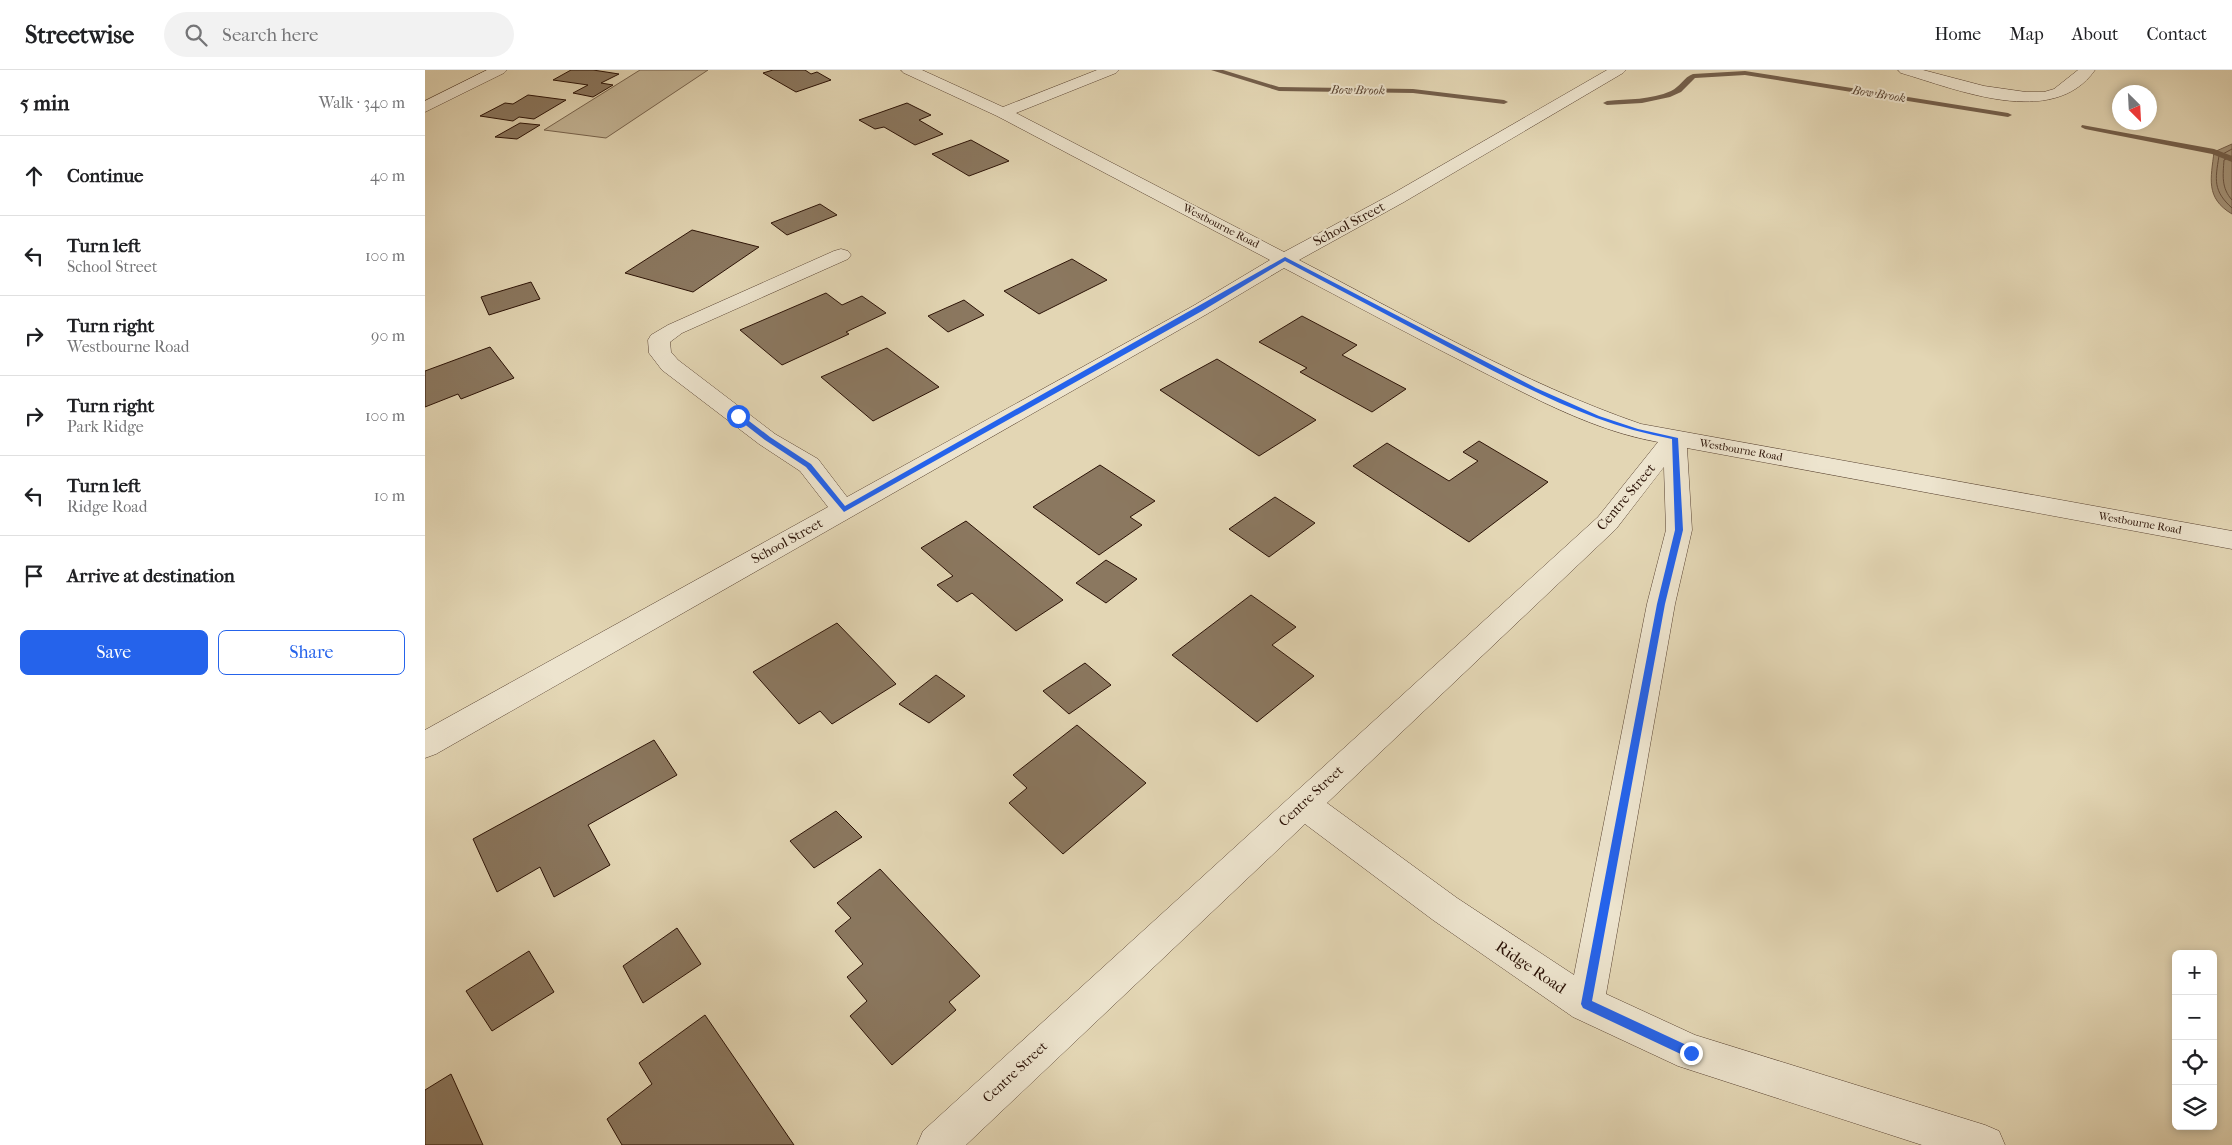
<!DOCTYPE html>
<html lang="en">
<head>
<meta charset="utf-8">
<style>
	body { margin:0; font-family:"IM FELL French Canon",serif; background:#f2f2f2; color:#202124 }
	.controls { position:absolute; right:15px; bottom:15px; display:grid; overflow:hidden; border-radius:8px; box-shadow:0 2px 8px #0003 }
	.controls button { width:45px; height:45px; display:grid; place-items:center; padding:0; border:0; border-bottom:1px solid #e0e0e0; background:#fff; color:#202124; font:25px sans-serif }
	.compass { position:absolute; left:1687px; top:15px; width:45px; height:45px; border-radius:50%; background:#fff; box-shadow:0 2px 8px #0003; rotate:156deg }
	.stop { position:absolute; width:15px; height:15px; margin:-11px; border:4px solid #2563eb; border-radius:50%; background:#fff }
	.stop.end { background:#2563eb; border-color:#fff; box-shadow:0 1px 5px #0008 }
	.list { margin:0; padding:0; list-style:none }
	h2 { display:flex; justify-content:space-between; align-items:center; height:65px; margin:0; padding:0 20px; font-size:21px }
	h2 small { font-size:16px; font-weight:400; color:#757577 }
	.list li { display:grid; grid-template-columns:32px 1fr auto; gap:15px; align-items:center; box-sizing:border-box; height:80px; padding:0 20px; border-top:1px solid #e0e0e0 }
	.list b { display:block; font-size:19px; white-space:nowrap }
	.list p { margin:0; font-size:16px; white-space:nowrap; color:#757577 }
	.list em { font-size:16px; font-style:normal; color:#757577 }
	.actions { display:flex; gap:10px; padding:15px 20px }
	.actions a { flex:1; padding:11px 0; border:1px solid #2563eb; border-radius:8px; text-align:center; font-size:18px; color:#2563eb }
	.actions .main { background:#2563eb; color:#fff }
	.icon { flex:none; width:28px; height:28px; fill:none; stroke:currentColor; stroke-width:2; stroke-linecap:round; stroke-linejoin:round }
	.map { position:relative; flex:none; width:1807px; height:1075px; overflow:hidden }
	header { display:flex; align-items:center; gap:30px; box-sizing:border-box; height:70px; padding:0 25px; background:#fff; border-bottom:1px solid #e0e0e0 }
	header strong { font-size:24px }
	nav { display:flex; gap:28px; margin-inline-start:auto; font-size:18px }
	.search { width:350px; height:45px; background:#f2f2f2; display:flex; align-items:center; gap:12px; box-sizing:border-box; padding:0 18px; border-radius:28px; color:#757577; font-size:19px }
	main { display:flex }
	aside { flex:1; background:#fff }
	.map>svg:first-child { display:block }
	.green { fill:#c4b596; stroke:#78644e }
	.water { fill:#a49379; stroke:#745f4b }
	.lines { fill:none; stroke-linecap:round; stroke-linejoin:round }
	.shore { stroke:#685240; stroke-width:1 }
	.stream { fill:#745f4b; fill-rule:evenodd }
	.building { fill:#8b7860; stroke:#2b1206 }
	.minor-casing { stroke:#594332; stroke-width:1 }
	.minor { fill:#ede4ce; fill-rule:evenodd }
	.route { fill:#2563eb }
	.labels { text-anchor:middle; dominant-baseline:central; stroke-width:4; stroke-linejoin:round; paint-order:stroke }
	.far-street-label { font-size:11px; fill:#2b1206; stroke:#ede4ce }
	.far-water-label { font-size:12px; font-style:italic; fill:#5b4634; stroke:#ede4ce }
	.street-label { font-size:14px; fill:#2b1206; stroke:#ede4ce }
	.near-street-label { font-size:16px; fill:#2b1206; stroke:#ede4ce }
</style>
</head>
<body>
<header>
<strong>Streetwise</strong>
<div class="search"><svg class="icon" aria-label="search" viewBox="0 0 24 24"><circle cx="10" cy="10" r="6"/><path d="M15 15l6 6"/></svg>Search here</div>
<nav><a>Home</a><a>Map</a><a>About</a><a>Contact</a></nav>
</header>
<main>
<aside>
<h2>5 min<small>Walk · 340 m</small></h2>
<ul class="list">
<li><svg class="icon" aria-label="ahead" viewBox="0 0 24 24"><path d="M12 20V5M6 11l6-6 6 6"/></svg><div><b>Continue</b></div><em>40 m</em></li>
<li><svg class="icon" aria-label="left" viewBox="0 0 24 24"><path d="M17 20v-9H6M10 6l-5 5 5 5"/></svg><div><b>Turn left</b><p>School Street</p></div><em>100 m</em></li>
<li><svg class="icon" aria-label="right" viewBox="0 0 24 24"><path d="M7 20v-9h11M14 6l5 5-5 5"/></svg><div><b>Turn right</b><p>Westbourne Road</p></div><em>90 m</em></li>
<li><svg class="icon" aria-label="right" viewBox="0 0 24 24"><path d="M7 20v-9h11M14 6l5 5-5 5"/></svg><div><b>Turn right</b><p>Park Ridge</p></div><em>100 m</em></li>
<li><svg class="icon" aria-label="left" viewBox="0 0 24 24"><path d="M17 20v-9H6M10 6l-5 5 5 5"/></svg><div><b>Turn left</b><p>Ridge Road</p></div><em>10 m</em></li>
<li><svg class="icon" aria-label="arrive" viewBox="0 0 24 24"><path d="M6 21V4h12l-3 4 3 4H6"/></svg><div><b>Arrive at destination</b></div></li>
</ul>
<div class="actions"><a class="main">Save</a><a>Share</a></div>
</aside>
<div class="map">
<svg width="1807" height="1075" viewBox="0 0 1807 1075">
	<rect width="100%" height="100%" fill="#e3d6b4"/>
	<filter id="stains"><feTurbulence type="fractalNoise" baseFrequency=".004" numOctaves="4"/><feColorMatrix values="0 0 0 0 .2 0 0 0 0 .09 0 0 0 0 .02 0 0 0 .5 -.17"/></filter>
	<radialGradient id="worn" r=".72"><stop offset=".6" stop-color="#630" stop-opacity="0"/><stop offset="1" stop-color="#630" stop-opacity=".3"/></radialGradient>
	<path class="green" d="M215 0H283L181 68 119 60Z"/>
	<path class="water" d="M1807 74V144C1780 128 1786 108 1789 82Z"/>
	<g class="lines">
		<path class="shore" d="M1807 79 1794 86C1790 110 1788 121 1807 138
			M1807 86 1799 90C1798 105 1796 118 1807 130"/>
		<path class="stream" d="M786 0H798L854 17 988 19 1079 30 1083 32 1079 34 988 23 854 21Z
			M1320 1 1583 43 1587 45 1583 47 1320 5 1270 8 1256 22 1245 27 1217 33 1182 35 1178 33 1182 31C1203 29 1226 30 1246 21 1255 17 1259 7 1268 4Z
			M1657 55 1789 79 1807 86V92L1787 84 1660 59 1656 57Z"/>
	</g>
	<path class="building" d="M146 0H168L194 4 176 13 188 15 168 27 148 23 163 15 128 10Z
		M348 0H380L386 4 392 2 406 10 371 22 338 3Z
		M103 25 141 30 109 49 94 47 88 51 55 46 80 33 88 34Z
		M482 33 506 45 494 50 518 64 490 75 459 57 450 59 434 50Z
		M95 53 115 55 92 69 70 67Z
		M546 70 584 91 544 106 507 84Z
		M395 134 412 145 362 165 346 153Z
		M267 160 334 177 268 222 200 203Z
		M647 189 682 210 614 244 579 221Z
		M106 212 115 229 64 245 56 227Z
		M401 223 417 235 437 226 461 243 421 262 424 264 357 295 315 260Z
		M539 230 559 245 523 262 503 246Z
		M877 246 932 275 917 285 981 319 947 342 875 302 882 298 834 272Z
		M65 277 89 308 36 329 33 324 0 337V301Z
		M462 278 514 317 448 351 396 307Z
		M792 289 891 350 834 386 735 320Z
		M1054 371 1123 412 1044 472 928 396 962 373 1024 411 1053 391 1038 382Z
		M675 395 730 431 705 447 717 455 674 485 608 437Z
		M850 427 890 453 844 487 804 459Z
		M541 451 638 530 591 561 547 523 532 532 512 515 528 506 496 478Z
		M681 490 712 509 681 533 651 513Z
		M826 525 871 557 847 575 889 606 832 652 747 585Z
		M412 553 471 614 407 654 395 641 374 654 328 602Z
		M660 593 686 615 644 644 618 621Z
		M511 605 540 626 504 653 474 634Z
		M652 655 721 713 638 784 584 733 602 718 588 705Z
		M229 670 252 705 163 755 185 795 129 827 115 797 72 822 48 769Z
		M411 741 437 767 389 798 365 771Z
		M455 799 555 906 524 932 531 940 467 995 425 946 442 931 422 907 438 894 410 861 426 848 412 833Z
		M252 858 276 894 218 933 198 896Z
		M104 881 129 922 67 961 41 921Z
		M280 945 369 1075H197L182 1049 227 1014 214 993Z
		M26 1004 58 1075H0V1020Z"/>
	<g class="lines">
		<defs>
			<path id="minor" d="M62 0H82L79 3 0 42V31Z
				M476 0H497L578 37 672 0H694L691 3 591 43 859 182 967 124 1182 0H1201L1198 3 979 132 874 190C986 248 1097 313 1216 354L1807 461V479L1262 378 1267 460 1250 534 1181 924 1270 965 1560 1055 1574 1061 1580 1075H1497L1253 996 1148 947 1008 850 880 754 541 1075H492L498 1061 1173 447 1233 372C1170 361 1111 329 1054 300 989 267 924 232 859 198L782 244 11 684 0 688V660L403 437 375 401 334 374 237 300 224 283 223 270 226 265 243 255 409 181 416 179 423 181 426 185 423 189 257 263 245 272 246 282 253 290 350 364 393 389 422 427 768 236 845 190 572 46 479 3ZM1239 397 1241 460 1222 534 1149 905 1032 828 902 733 1191 459Z
				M1473 0H1498L1559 16 1601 22H1619L1629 19 1653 0H1670C1628 60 1531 19 1476 3Z"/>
		</defs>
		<use href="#minor" class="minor-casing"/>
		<use href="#minor" class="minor"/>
	</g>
	<path class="route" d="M860 187 1111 318 1174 346 1213 359 1253 368 1258 460 1240 534 1167 931 1270 979 1272 983 1270 987 1266 989 1262 987 1158 938 1156 934 1232 534 1250 460 1247 369C1170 355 1103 319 1034 283 976 252 918 222 860 191L777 241 419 442 381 397 340 370 309 346 315 344 345 367 386 394 420 436Z"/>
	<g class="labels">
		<g class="far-street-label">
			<text transform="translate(796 156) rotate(27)">Westbourne Road</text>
			<text transform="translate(1316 380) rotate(10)">Westbourne Road</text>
			<text transform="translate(1715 453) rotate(10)">Westbourne Road</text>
		</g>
		<g class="far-water-label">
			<text transform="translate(933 20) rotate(1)">Bow Brook</text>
			<text transform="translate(1454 24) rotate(9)">Bow Brook</text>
		</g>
		<g class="street-label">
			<text transform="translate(924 154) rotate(-28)">School Street</text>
			<text transform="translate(1201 427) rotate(-50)">Centre Street</text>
			<text transform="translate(362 471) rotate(-29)">School Street</text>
			<text transform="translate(886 726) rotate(-43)">Centre Street</text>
			<text transform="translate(590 1002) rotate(-43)">Centre Street</text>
		</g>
		<g class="near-street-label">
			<text transform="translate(1106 897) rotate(34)">Ridge Road</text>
		</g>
	</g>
	<rect width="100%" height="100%" filter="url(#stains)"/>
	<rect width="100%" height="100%" fill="url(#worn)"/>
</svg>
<div class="controls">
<button>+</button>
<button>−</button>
<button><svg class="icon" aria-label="locate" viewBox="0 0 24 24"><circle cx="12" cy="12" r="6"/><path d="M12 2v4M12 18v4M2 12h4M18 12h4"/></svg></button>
<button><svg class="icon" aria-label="layers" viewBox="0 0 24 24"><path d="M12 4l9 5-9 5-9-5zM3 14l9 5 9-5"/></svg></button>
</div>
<svg class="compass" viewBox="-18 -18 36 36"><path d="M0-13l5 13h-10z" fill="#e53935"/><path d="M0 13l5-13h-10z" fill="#757577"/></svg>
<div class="stop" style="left:313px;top:346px"></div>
<div class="stop end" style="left:1266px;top:983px"></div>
</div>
</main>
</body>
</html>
